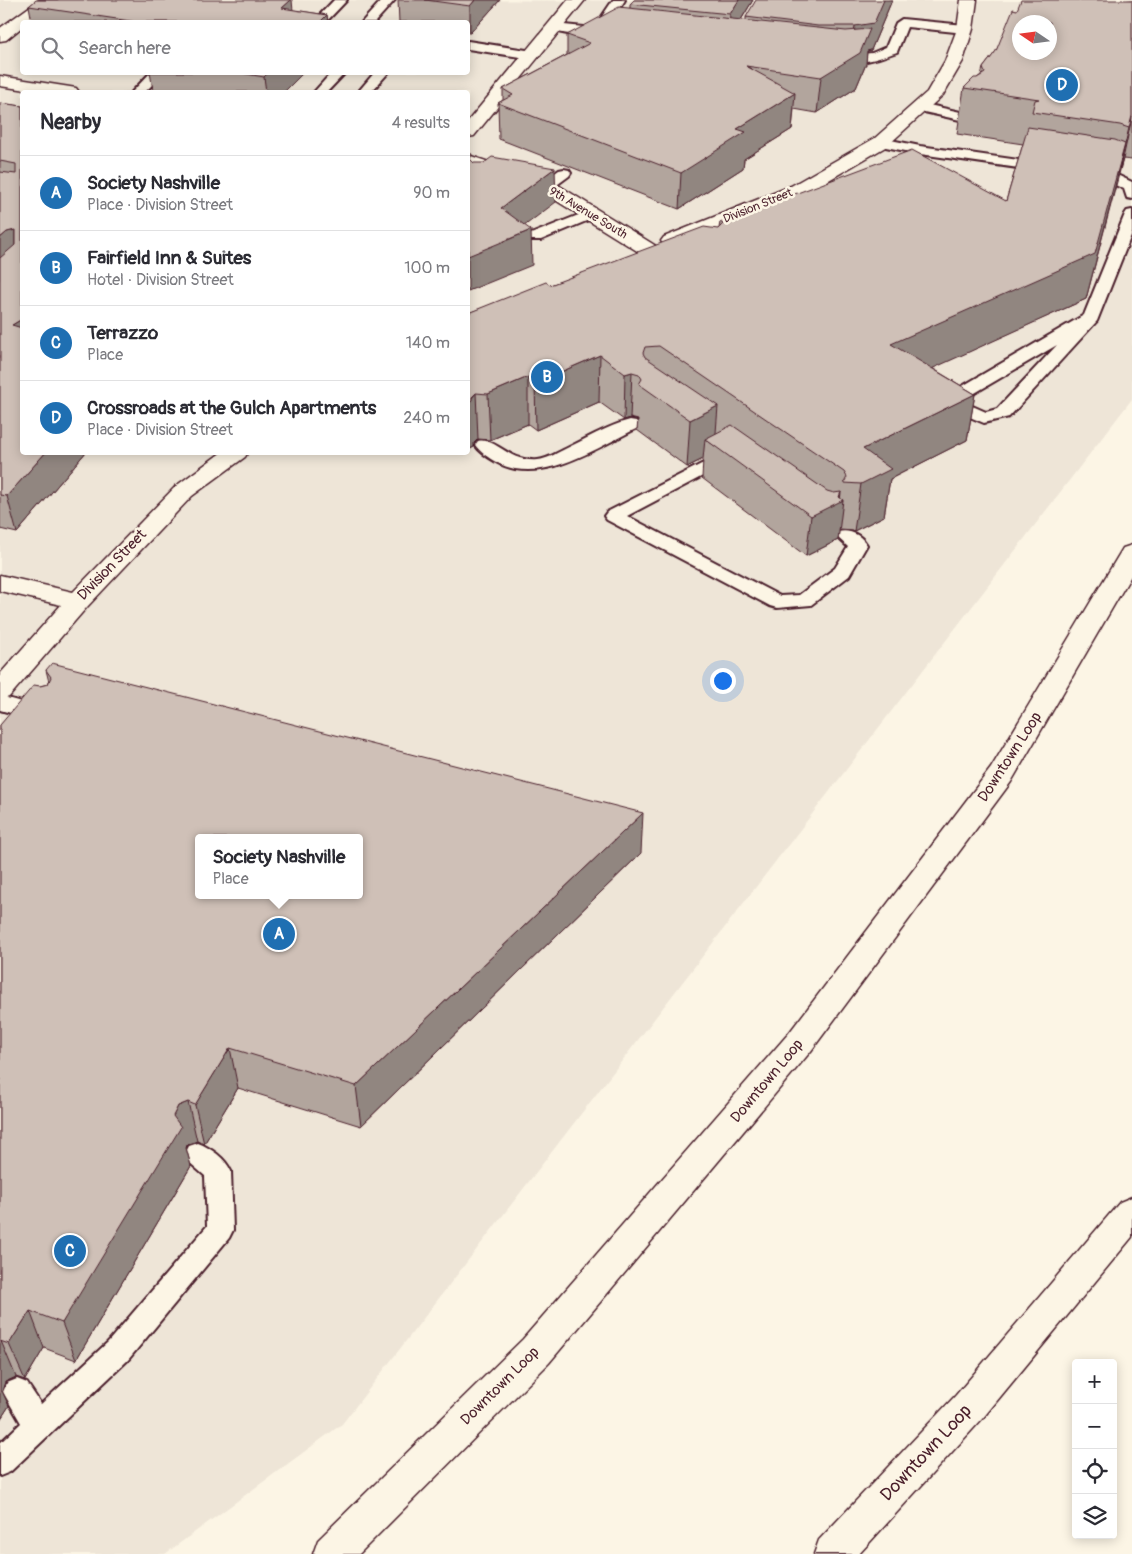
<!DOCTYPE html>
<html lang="en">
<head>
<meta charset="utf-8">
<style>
	body { margin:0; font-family:Pangolin,sans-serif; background:#f7f7f7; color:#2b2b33 }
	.controls { position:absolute; right:15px; bottom:15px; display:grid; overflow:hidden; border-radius:5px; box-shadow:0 2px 12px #0003 }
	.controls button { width:45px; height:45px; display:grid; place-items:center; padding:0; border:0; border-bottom:1px solid #e1e1e2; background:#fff; color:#2b2b33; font:25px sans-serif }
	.compass { position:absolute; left:1012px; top:15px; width:45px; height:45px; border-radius:50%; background:#fff; box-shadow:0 2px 12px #0003; rotate:283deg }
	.you { position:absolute; left:722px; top:680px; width:18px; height:18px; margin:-12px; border:4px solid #fff; border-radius:50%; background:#1a73e8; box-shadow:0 0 0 8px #1a73e833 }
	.badge { display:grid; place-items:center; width:32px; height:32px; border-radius:50%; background:#1f6fb2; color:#fff; font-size:16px; font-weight:700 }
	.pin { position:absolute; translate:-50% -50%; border:2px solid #fff; box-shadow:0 1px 5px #0006 }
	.popup { position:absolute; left:195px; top:834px; width:168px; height:65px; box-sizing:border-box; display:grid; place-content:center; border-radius:5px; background:#fff; filter:drop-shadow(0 1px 4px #0005); font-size:16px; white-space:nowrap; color:#7c7c81 }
	.popup b { font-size:19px; color:#2b2b33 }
	.popup::after { content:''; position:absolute; left:50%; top:100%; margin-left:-10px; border:10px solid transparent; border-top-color:#fff }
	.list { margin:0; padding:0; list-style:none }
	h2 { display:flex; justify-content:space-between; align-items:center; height:65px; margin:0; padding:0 20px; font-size:21px }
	h2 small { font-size:16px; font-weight:400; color:#7c7c81 }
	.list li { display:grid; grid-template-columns:32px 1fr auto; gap:15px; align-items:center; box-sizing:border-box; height:75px; padding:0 20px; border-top:1px solid #e1e1e2 }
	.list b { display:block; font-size:19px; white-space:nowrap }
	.list p { margin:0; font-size:16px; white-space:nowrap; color:#7c7c81 }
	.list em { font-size:16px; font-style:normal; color:#7c7c81 }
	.icon { flex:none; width:28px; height:28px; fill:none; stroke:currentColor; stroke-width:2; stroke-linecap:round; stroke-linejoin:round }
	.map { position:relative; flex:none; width:1132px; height:1554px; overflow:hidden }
	.search { position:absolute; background:#fff; box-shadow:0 2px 12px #0003; left:20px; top:20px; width:450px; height:55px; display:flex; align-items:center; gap:12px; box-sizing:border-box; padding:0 18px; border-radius:5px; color:#7c7c81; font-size:19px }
	.panel { position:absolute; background:#fff; box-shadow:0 2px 12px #0003; left:20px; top:90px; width:450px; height:365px; border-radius:5px }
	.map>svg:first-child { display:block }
	.built { fill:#eee5d7; fill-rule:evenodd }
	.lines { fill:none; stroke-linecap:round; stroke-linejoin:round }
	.service-casing { stroke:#4a1f2b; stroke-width:4 }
	.minor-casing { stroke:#4a1f2b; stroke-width:3 }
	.secondary-casing { stroke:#4a1f2b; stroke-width:3 }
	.motorway-casing { stroke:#4a1f2b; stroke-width:3 }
	.service { fill:#fcf5e5; fill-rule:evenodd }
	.minor { fill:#fcf5e5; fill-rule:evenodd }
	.secondary { fill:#fcf5e5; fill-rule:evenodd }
	.motorway { fill:#fcf5e5; fill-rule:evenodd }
	.wall { fill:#b2a59d; stroke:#4a1f2b }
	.shaded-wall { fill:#918680; stroke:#4a1f2b }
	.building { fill:#cfc0b7; stroke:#4a1f2b; fill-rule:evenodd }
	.labels { text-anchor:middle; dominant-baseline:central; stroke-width:5; stroke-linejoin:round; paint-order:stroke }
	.far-street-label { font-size:12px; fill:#4a1f2b; stroke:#fcf5e5 }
	.street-label { font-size:15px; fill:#4a1f2b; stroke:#fcf5e5 }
	.near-street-label { font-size:18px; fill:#4a1f2b; stroke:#fcf5e5 }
</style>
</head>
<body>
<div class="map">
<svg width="1132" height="1554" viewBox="0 0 1132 1554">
	<rect width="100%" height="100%" fill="#fcf5e5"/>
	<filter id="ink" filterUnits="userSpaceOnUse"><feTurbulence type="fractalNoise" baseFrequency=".02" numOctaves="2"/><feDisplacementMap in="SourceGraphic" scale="10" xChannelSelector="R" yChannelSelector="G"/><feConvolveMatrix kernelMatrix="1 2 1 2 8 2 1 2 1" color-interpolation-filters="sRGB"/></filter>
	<g filter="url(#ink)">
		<path class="built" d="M0 0 1132 1V399L342 1424 165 1554H0ZM22 22H468V72H22ZM1020 22H1050V52H1020ZM22 92H468V452H22ZM199 838H359V895H199Z"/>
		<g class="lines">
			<defs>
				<path id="service" d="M334 0H347L326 22H313Z
					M382 0H395L375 22H362Z
					M613 0H625L606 30 609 33 608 36C598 38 553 34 548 28L554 24 594 28Z
					M902 19 965 25 971 29 965 33 907 27 897 52C884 57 841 71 830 60L837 56 872 53 886 47 896 23Z
					M468 41 533 51 540 55 533 59 468 49Z
					M151 72H165L145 92H132Z
					M332 72H346L327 92H314Z
					M375 72H389L371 92H358Z
					M920 103 974 115 976 118 969 122 915 110 913 107 915 104Z
					M881 138 920 146 1046 164 1051 165 1053 168 1051 171 1046 172 920 154 876 145 874 142 876 139Z
					M564 169 569 170 571 173 569 176 550 190H540L538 187 540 184 559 170Z
					M1089 170 1115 174 1132 182V199L1127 198 1124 189 1106 181 1084 177 1082 174 1084 171Z
					M591 210 596 211 598 214 596 217 541 240H531L528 237 531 234Z
					M1132 210V233L1097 321 1009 417 984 423 953 410 950 406 952 395 954 391 1084 315 1125 214 1127 211ZM1057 345 997 409 986 412 968 404V397Z
					M630 420 636 421 639 425 636 429C596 448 540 487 496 462 489 458 480 452 475 445L478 441C496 437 509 463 538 460 547 459 555 454 563 450 584 440 607 426 630 420Z
					M729 450 735 451 738 455 735 459 627 516 780 596 799 595 835 568 848 547 836 536 838 532C850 529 861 535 867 545L849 576 811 605 777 608 770 606 607 520 604 516 607 512Z
					M0 696 50 710 53 715 50 720 43 722 0 710Z
					M198 1143C211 1148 225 1158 231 1171L233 1230 229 1238 128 1360 10 1472 0 1476V1443L21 1423 3 1392 7 1383 17 1379 27 1383 41 1404 108 1342 207 1226 205 1176 189 1162 185 1154 189 1146Z"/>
				<path id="minor" d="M568 0H585L474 136 468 137V121Z"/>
				<path id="secondary" d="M39 0H57L29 22H22V27L6 40 0 41V28Z
					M961 0H977L973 29 963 61 943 95 887 146 805 194 678 245 671 247 664 245 661 241 664 237 791 186 875 138 927 92 945 61 957 29Z
					M0 76 70 87 76 88 79 92H40L0 86Z
					M468 155 558 185 656 246 659 250 656 254 649 256 642 254 544 193 468 167Z
					M222 452H248L245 457 192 496 87 607 9 697 0 700V674L61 605 0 591V575L73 592 176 486Z"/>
				<path id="motorway" d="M1132 545V574L1011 782 811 1051 549 1363 359 1554H313L318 1540 523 1339 789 1033 991 768 1123 548Z
					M1132 1197V1237L982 1419 859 1554H814L819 1540 956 1395 1120 1202Z"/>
			</defs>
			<use href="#service" class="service-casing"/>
			<use href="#minor" class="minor-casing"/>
			<use href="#secondary" class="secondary-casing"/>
			<use href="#motorway" class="motorway-casing"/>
			<use href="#service" class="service"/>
			<use href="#minor" class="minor"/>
			<use href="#secondary" class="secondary"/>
			<use href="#motorway" class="motorway"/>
		</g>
		<path class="wall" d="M398 0H500L470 33H468V22H399Z
			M634 0H753L741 20 746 21V17L892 0 871 50 867 51 866 64 856 88 817 113 794 109 792 129 744 159 743 168 679 209 499 139 498 103 503 100V89L567 55V35L630 8V4Z
			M1132 0V160L1123 159 1086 299 932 368 975 394 967 440 890 479 884 516 854 531 839 530 838 540 806 556 702 478 703 459 687 467 637 430 638 420 630 418 624 420 599 402 536 430 528 424 490 440 478 439 474 443V447L468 450V313L550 285 718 229 719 228 720 222 1006 201 1023 144 957 134 964 88 981 75 983 68 996 51 1017 10Z
			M29 6 293 10 327 15 328 22H32Z
			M150 72H304L284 92H166L153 90Z
			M0 103 22 106V452H86L17 533 0 529Z
			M46 670 641 853 361 1126 238 1088 204 1144 197 1141 187 1145 186 1148 191 1166 76 1360 44 1348 25 1380 16 1377 5 1382 2 1391 9 1406 0 1420V725L40 686 48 684 49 682Z"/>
		<path class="shaded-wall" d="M291 0H292L294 22 282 8Z
			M475 0H500L470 33V6Z
			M739 0H753L728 41 730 14Z
			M884 0H892L871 50 867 51 866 64 856 88 817 113 821 77 852 53 855 26Z
			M327 15 328 22H320Z
			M269 72H304L284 92H266L264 77Z
			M795 93 792 129 744 159 743 168 679 209 681 173 737 129Z
			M1132 117 1123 159 1118 174 1129 128Z
			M1125 144 1115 187 1086 299 885 390 891 344Z
			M555 168 556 202 503 242 531 230 532 265 468 291V256L501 208Z
			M15 230V267L0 280V238L7 232Z
			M22 319V360L12 325Z
			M600 355 599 402 536 430 535 383Z
			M632 372 630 418 624 420 625 374Z
			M528 377V424L490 440 488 394Z
			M476 393 478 439 474 443V447L468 450V403Z
			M975 394 967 440 890 479 884 516 854 531 861 484 863 449Z
			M718 406 715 446 705 439 703 459 687 467 690 420Z
			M46 452H86L17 533 7 496Z
			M841 492 840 502 843 500 838 540 806 556 811 516 839 497Z
			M643 813 641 853 361 1126 356 1086Z
			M230 1048 238 1088 204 1144 195 1105Z
			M188 1102 197 1141 187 1145 186 1148 191 1166 76 1360 62 1323 173 1116 178 1106Z
			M30 1311 44 1348 25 1380 9 1344Z
			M0 1341H1L16 1377 5 1382 2 1391 9 1406 0 1420Z"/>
		<path class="building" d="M36 0H291L282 8 327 15 320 22H137L29 6Z
			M425 0H475L470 6Z
			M634 0H739L730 14 630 4Z
			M756 0H884L874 23 855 26H818L746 17Z
			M1021 0H1132V116L1129 128 1120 125 1032 112 1035 100 1039 99 964 88 974 78H977L985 73 983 68 996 51 1013 9 1017 10ZM1020 22H1050V52H1020Z
			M619 7 846 31 870 29 860 53 821 77 746 66 795 93 737 129 746 132 681 173 498 103 513 95 503 89 590 43 567 35Z
			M235 72H269L264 77Z
			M0 103 22 106V319L12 325 22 328V452H46L7 496 0 495V258L15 245V230L7 232 0 238V172L16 174V164L0 161Z
			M1028 127 1115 140 1125 144 1095 254 891 344 975 394 863 449 891 469 861 484 844 483 847 477 844 472 659 346 645 347 643 353 645 357 718 406 690 420 639 384 642 379 639 374 632 372 625 374 600 355 535 383 528 377 488 394 476 393 472 397V400L468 403V313L546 282 550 285 704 227 718 229 723 224 720 222 912 150 1006 201Z
			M468 153 472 154 470 159 474 163H484L492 157 555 168 501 208 531 230 468 256Z
			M732 425 827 491 834 493 841 492 839 497 843 500 811 516 705 439Z
			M52 663 643 813 356 1086 230 1048 195 1105 188 1102 178 1106 173 1116 181 1127 62 1323 30 1311 9 1344 0 1341V725L34 685 40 686 48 684 51 677 46 670ZM199 838H359V895H199Z"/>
	</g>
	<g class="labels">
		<g class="far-street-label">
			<text transform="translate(758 206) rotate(-22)">Division Street</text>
			<text transform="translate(588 213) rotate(31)">9th Avenue South</text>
		</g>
		<g class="street-label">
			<text transform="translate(112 565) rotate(-46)">Division Street</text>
			<text transform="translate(1010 757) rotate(-57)">Downtown Loop</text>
			<text transform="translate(767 1081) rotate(-50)">Downtown Loop</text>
			<text transform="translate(500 1386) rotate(-45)">Downtown Loop</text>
		</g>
		<g class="near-street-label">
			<text transform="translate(926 1453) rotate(-47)">Downtown Loop</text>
		</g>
	</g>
</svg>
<div class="controls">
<button>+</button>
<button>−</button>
<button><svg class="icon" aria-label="locate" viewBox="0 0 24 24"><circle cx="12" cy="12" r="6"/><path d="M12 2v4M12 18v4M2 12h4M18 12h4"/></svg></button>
<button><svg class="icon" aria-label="layers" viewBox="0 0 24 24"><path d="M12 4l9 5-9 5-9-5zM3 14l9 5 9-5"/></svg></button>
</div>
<svg class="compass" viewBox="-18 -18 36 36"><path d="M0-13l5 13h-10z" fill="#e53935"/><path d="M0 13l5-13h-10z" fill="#7c7c81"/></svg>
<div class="you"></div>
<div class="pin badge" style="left:279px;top:934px">A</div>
<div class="popup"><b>Society Nashville</b>Place</div>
<div class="pin badge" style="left:547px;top:377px">B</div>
<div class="pin badge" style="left:70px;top:1251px">C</div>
<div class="pin badge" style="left:1062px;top:85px">D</div>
<div class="search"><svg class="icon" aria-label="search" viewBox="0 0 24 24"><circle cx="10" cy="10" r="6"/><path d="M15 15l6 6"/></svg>Search here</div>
<section class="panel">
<h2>Nearby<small>4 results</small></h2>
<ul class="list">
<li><span class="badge">A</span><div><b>Society Nashville</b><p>Place · Division Street</p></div><em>90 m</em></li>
<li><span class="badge">B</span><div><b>Fairfield Inn &amp; Suites</b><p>Hotel · Division Street</p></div><em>100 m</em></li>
<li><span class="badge">C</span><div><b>Terrazzo</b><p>Place</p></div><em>140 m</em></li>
<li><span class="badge">D</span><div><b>Crossroads at the Gulch Apartments</b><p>Place · Division Street</p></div><em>240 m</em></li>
</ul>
</section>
</div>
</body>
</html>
